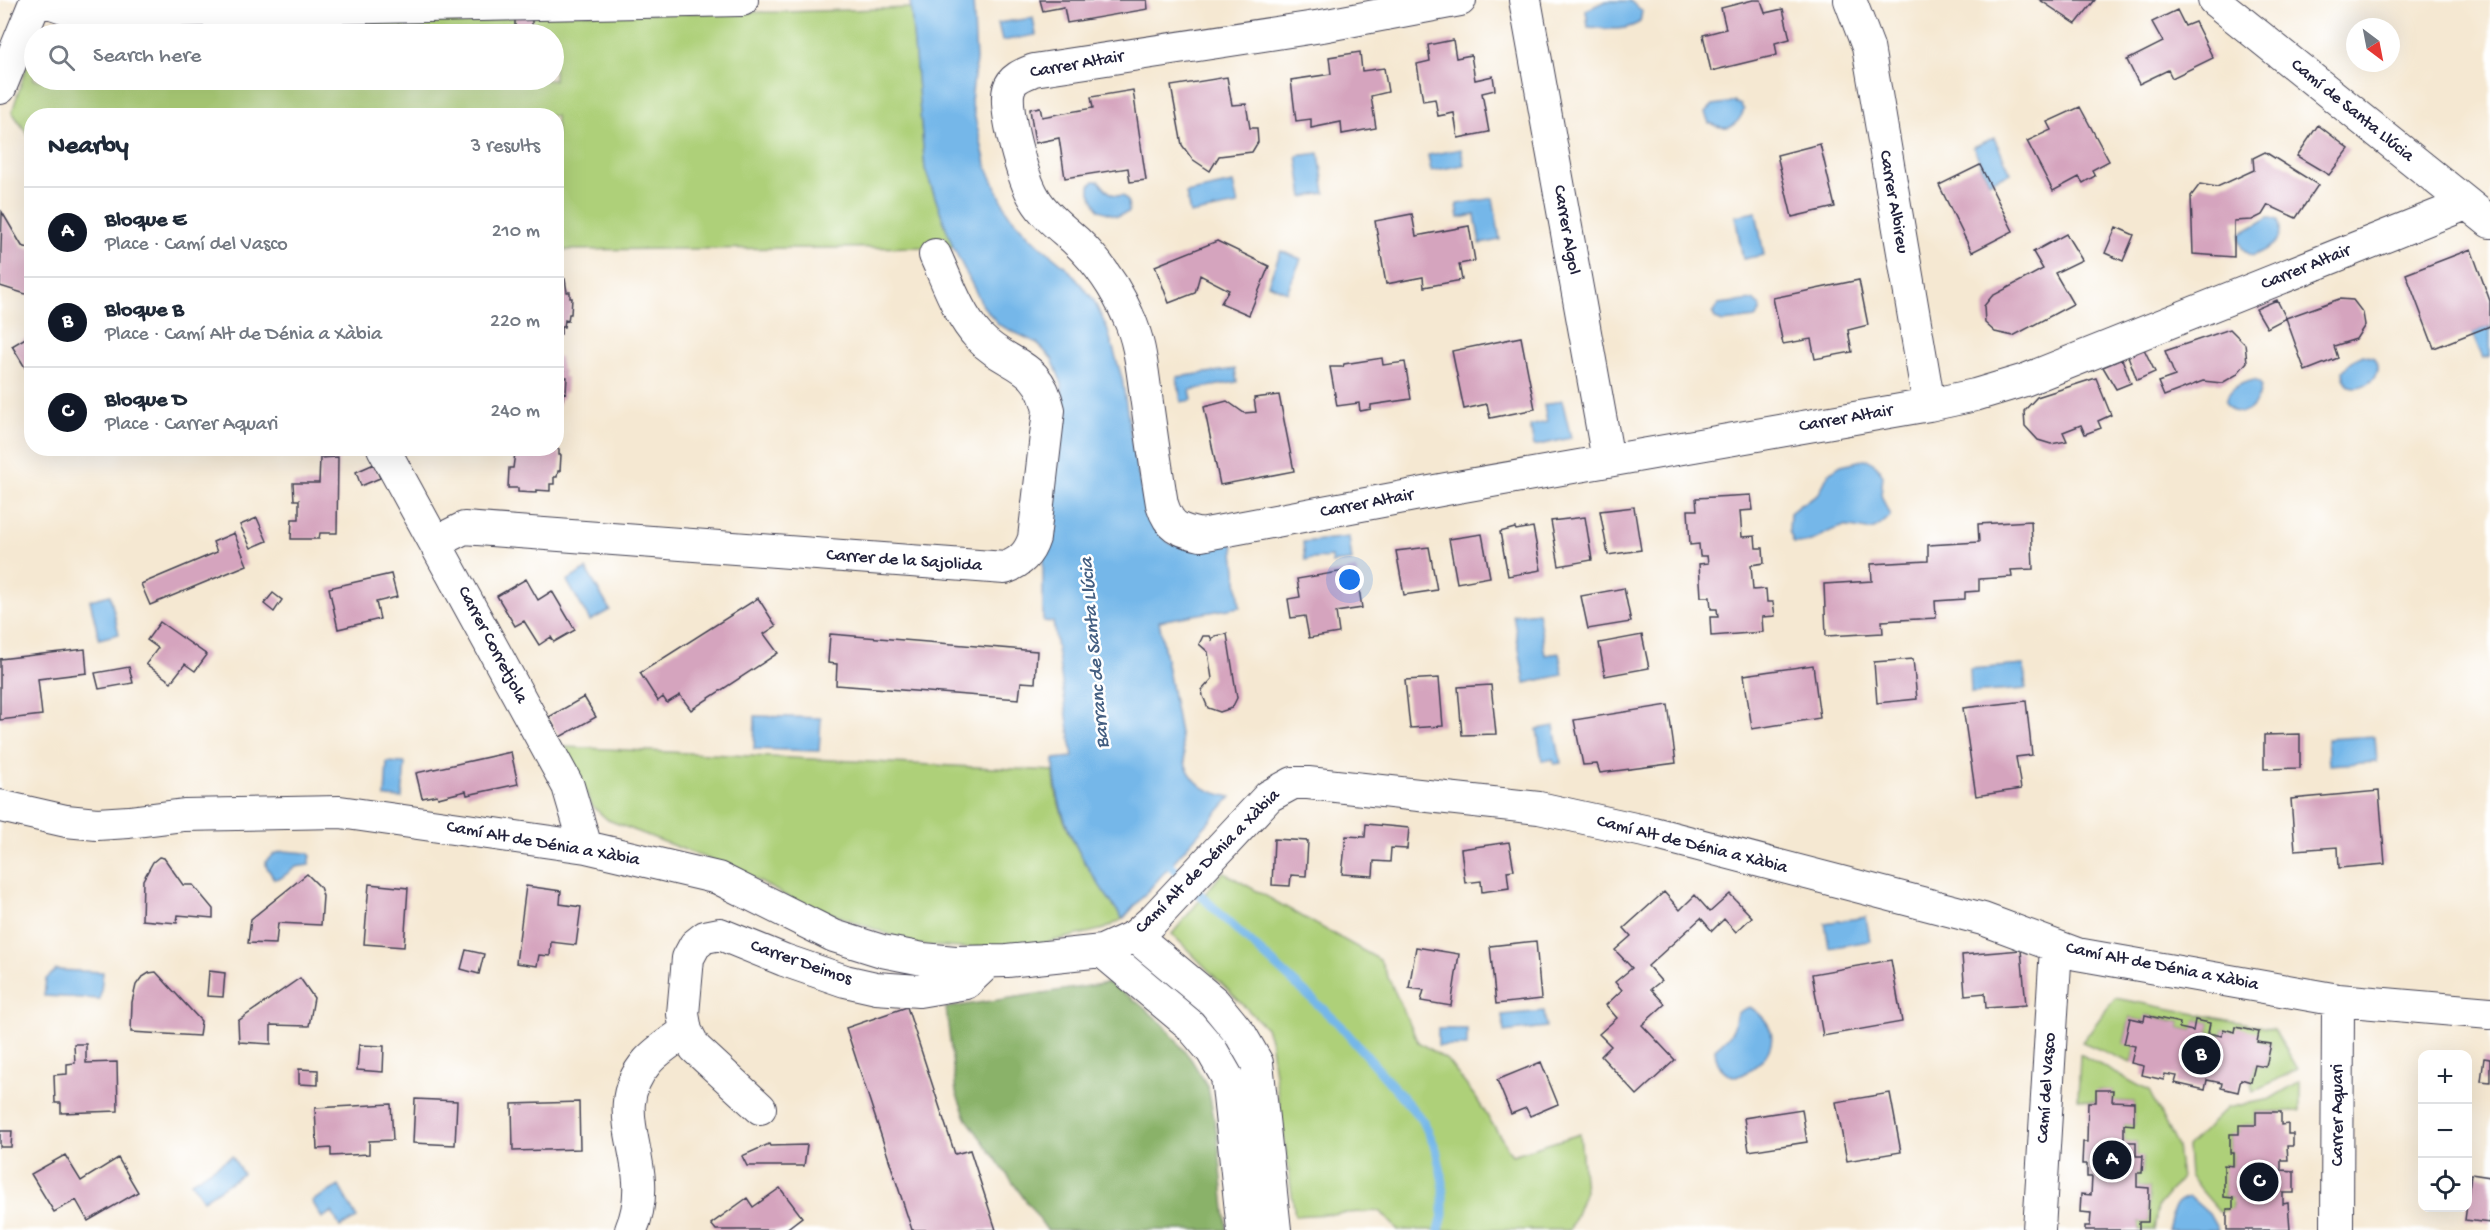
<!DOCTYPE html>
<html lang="en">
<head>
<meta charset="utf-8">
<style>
	body { margin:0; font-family:"Gochi Hand",sans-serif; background:#f6f6f7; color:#1f2937 }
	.controls { position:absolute; right:18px; bottom:18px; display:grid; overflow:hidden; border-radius:12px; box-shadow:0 6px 24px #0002 }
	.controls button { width:54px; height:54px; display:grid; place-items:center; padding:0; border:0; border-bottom:2px solid #e0e1e3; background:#fff; color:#1f2937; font:30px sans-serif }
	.compass { position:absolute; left:2346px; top:18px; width:54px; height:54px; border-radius:50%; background:#fff; box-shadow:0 6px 24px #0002; rotate:148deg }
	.you { position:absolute; left:1350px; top:580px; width:21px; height:21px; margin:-15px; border:4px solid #fff; border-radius:50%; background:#1a73e8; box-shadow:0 0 0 9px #1a73e833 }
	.badge { display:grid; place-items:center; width:39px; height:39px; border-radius:50%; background:#111827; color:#fff; font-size:20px; font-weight:700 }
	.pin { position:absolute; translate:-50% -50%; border:3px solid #fff; box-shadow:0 2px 6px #0006 }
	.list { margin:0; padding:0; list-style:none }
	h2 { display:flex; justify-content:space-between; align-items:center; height:78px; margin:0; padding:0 24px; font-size:26px }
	h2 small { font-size:20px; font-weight:400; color:#747a83 }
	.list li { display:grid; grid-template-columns:39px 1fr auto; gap:18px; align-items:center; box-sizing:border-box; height:90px; padding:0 24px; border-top:2px solid #e0e1e3 }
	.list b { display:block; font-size:22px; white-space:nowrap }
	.list p { margin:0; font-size:20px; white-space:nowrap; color:#747a83 }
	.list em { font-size:20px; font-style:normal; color:#747a83 }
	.icon { flex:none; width:33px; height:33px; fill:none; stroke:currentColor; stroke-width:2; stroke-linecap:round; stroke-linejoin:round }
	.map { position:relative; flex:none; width:2490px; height:1230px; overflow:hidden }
	.search { position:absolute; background:#fff; box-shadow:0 6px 24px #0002; left:24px; top:24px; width:540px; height:66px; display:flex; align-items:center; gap:15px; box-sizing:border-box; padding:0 21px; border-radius:33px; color:#747a83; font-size:22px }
	.panel { position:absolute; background:#fff; box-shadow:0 6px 24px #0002; left:24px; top:108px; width:540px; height:348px; border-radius:24px }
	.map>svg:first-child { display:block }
	.green { fill:#aed079; stroke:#68795a; stroke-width:1.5 }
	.forest { fill:#8ab269; stroke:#566a52; stroke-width:1.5 }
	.water { fill:#74b7e9; stroke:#4b6c92; stroke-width:1.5 }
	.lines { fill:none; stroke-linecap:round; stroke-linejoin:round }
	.stream { stroke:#74b7e9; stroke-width:9 }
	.building { fill:#d5a4be }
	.street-casing { stroke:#424052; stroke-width:34 }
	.street { stroke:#fff; stroke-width:32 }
	.labels { text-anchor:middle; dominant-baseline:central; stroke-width:5; stroke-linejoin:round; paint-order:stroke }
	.street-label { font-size:18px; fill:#22223b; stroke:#fff }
	.water-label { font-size:20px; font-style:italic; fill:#435e81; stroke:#fff }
</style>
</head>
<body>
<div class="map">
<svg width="2490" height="1230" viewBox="0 0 2490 1230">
	<rect width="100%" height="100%" fill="#fff"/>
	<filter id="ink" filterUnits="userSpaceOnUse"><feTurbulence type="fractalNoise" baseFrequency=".0167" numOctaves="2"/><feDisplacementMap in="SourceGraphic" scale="12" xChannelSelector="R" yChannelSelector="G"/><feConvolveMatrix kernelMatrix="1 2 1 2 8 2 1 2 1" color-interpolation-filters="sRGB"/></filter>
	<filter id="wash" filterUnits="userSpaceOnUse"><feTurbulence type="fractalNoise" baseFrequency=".008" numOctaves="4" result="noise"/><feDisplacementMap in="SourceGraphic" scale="24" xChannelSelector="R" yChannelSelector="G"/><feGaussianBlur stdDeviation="1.35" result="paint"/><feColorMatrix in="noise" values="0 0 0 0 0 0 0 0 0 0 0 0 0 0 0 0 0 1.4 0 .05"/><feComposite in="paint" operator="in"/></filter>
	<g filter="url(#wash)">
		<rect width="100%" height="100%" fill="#f5e8d2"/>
		<path class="green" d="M911 8 925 169 953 247 557 250 556 116H32L31 139 12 112 34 43V80H554V34H41L138 22 515 14 786 12Z
			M565 747 1054 771C1055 826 1093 876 1123 919L1104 929 1039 944 961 948 918 945 792 899 739 871 608 820 592 806Z
			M1223 872 1380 960 1418 1042 1447 1060 1476 1098 1512 1155 1580 1134 1585 1191 1570 1230H1398L1380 1211 1295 1216 1270 1039 1266 1028 1172 934Z
			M2115 998 2274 1029 2298 1069 2253 1092 2251 1082 2255 1065 2266 1067 2271 1044 2223 1029 2222 1036 2208 1033 2210 1023 2196 1020 2193 1031 2179 1028 2180 1022 2146 1015 2144 1021 2130 1018 2124 1043 2135 1046 2131 1063 2082 1042Z
			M2080 1054 2149 1091 2177 1147 2181 1179 2158 1206 2154 1230H2139V1222H2148L2149 1188 2137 1187V1173H2142L2143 1157 2136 1156V1142H2124V1124L2134 1125V1102L2112 1101 2113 1091 2097 1090 2096 1102 2078 1099Z
			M2300 1081V1111L2256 1112V1125H2240L2239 1134 2230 1135V1152L2233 1153V1166L2225 1165 2224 1197 2233 1198V1209L2219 1211 2189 1176 2187 1147 2227 1108 2270 1099Z"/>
		<path class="forest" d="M1108 983 1136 1001 1162 1023 1191 1059 1208 1087 1218 1139 1227 1230H1047L966 1118 956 1092 946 1008Z"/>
		<path class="water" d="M910 0H973L976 60 971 101 987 168 1008 213 1031 238 1067 268 1093 299 1107 328 1122 378 1134 456 1147 512 1158 533 1171 544 1204 546 1233 542 1240 607 1159 621 1186 766C1197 788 1208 792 1231 797L1123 919C1087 869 1054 822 1054 759L1073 757 1053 622 1043 621V563L1062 429V384L1052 359 1037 343 999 325 983 306 953 247 925 169Z
			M1606 1H1630L1642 11 1640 22C1623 33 1606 28 1588 27L1586 10Z
			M1033 18 1036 35 1002 41 998 23Z
			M1734 102 1741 105 1744 110C1737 128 1726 131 1709 123L1705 113 1713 105Z
			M1994 138 2011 173 1989 182 1973 147Z
			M1461 149 1464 165 1431 171 1428 155Z
			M1319 153 1325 193 1303 197 1297 156Z
			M1094 181H1099C1105 189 1112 197 1123 196L1128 201 1129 212 1117 216 1099 210 1090 193V185Z
			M1233 183 1238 205 1190 214 1186 193Z
			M1493 198 1500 240 1480 244 1475 215 1459 218 1457 204Z
			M1756 212 1764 255 1743 259 1735 216Z
			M2269 217 2278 220C2286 241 2270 248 2253 256 2243 251 2238 246 2240 234Z
			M1281 251 1301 259 1287 292 1268 284Z
			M1753 300 1760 306V312L1755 318 1723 322 1715 319 1713 313 1718 304Z
			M2490 326V356L2483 358 2472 333Z
			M2363 355 2374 358C2385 375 2366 391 2349 386L2344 378 2343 371 2351 361Z
			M1235 369 1237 382 1190 390 1192 400 1181 402 1177 377Z
			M2254 380 2259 382 2261 386C2259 407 2240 425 2225 402 2229 388 2240 383 2254 380Z
			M1562 400 1571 438 1534 446 1530 426 1547 422 1544 405Z
			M1867 459 1877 466 1883 475 1881 495 1890 516C1885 521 1879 528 1871 530 1862 531 1852 525 1843 527 1822 530 1821 544 1794 543L1789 531 1790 513 1800 505 1818 495 1829 473 1841 465Z
			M1349 537 1352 561 1332 563 1331 557 1305 560 1303 542Z
			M586 569 610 610 590 621 567 581Z
			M110 595 119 634 99 639 90 600Z
			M1538 612 1545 655 1559 653 1563 675 1525 683 1513 615Z
			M2024 665 2026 689 1971 693 1970 669Z
			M755 716 821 718 819 751 754 749Z
			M1554 726 1561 763 1554 764 1553 759 1542 761 1537 729Z
			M2375 736 2377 762 2329 765 2327 739Z
			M387 762 405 763 402 798 385 797Z
			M283 851 308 853 311 856 309 865 296 867 281 878 274 879 266 866V861L274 854Z
			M1866 917 1870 941 1829 948 1825 923Z
			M56 970 103 972 100 999 44 996 46 979Z
			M1750 1007C1788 1032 1771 1063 1736 1077 1721 1072 1716 1064 1715 1049 1720 1044 1729 1038 1732 1031 1740 1018 1728 1014 1750 1007Z
			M1544 1011 1546 1027 1504 1032 1502 1015Z
			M1438 1029H1467V1046H1438Z
			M232 1156 243 1174 203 1200 191 1182Z
			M339 1186 357 1218 340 1227 332 1212 322 1218 312 1201Z
			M2190 1197 2209 1214 2218 1230H2168C2173 1215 2171 1200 2190 1197Z"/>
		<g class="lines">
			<path class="stream" d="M1162 857 1222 916 1338 1023 1423 1121 1436 1149 1443 1182V1215L1439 1230"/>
		</g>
		<g id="blocks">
			<path class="building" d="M1040 0H1147L1148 9 1067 23 1064 7 1043 11Z
				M1753 0H1761L1765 13 1783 9 1790 39 1775 43 1777 55 1711 71 1703 35 1726 29 1721 8Z
				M2040 0H2095L2076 24Z
				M2177 10 2185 26 2195 22 2213 58 2172 78 2168 70 2139 84 2127 60 2163 42 2152 22Z
				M515 14H532V27L515 28Z
				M1453 40 1456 58 1471 55 1475 80 1493 76 1495 90 1482 93 1489 132 1458 138 1454 113 1438 116 1435 99 1423 101 1417 64 1430 61 1428 45Z
				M1360 52 1362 71 1384 68 1388 92 1371 96 1376 128 1342 134 1341 122 1311 128V119L1296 121 1291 80 1331 74 1329 57Z
				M1227 77 1232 105 1246 104 1250 128H1257L1258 142 1252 152 1219 156 1210 171 1192 159 1182 145 1171 86Z
				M1133 90 1146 180 1130 182 1128 168 1065 178 1059 138 1035 143 1030 109 1040 107 1042 117 1093 108 1091 97Z
				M2080 107 2109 161 2092 170 2095 176 2083 183 2079 177 2053 191 2027 141 2051 130 2047 122Z
				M2318 125 2349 149 2329 175 2297 156Z
				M1820 144 1835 207 1792 217 1777 155Z
				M2265 152 2318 185 2296 218 2268 205 2262 215 2252 220 2234 221V257L2193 254 2191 196 2200 184 2217 187 2254 170 2253 158Z
				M1980 165 2013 231 1972 252 1939 185Z
				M2 212 22 246 32 249V296L0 286Z
				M1412 214 1416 236 1469 226 1475 261 1459 264 1462 280 1424 287 1423 277 1386 284 1375 221Z
				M2116 227 2134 235 2123 261 2105 253Z
				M2066 234 2082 260 2055 273 2073 304 2013 336 1995 332 1985 323 1984 306 1992 296 2043 269 2033 252Z
				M1217 241 1269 266 1249 315 1221 303 1229 290 1200 275 1195 293 1169 303 1155 266Z
				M2471 249 2490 301V326L2434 348 2406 274Z
				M556 278 565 279 567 292H570V298H572L571 314H569L568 321 565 320 564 327H561V334H556Z
				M1859 280 1868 325 1848 330 1852 352 1815 359 1811 339 1783 344 1773 298Z
				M2339 299 2353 300 2363 313 2365 325 2356 339 2334 346 2338 358 2305 371 2286 318Z
				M2277 300 2286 318 2267 328 2256 309Z
				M2230 329 2245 344 2247 362 2236 375 2222 383 2203 381 2164 396 2158 382 2175 376 2165 351Z
				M32 334V373L29 374 12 346Z
				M1521 337 1535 409 1490 418 1487 404 1464 409 1452 351Z
				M2144 349 2155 372 2137 380 2128 356Z
				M556 357H560L562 370 564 371V377H567L566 393 563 392V399H560L559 405H556Z
				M1382 358 1383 365 1405 362 1411 399 1371 405V409L1360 411 1359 403 1337 406 1330 367H1343L1344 364Z
				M2122 359 2131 383 2116 389 2103 367Z
				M2096 378 2111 415 2098 421 2101 428 2085 434 2081 425 2063 432 2067 441 2051 444 2038 440 2025 426 2024 411 2037 397Z
				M1279 395 1294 471 1220 485 1204 407 1227 401 1244 413 1256 412 1254 398Z
				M510 448 559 449V455H561L560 471H558L557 477H554V484H550V491L536 490V493L518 492V488H508L509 468H513L515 453 510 452Z
				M338 457 337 533H320L319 539H291L292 519H299V500H294L293 483H319L320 458Z
				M374 464 380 478 361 486 356 472Z
				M1751 495 1753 510 1740 511 1742 537 1755 536 1756 548H1763L1764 563 1751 565 1753 590 1766 589 1767 602H1773L1775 616 1762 617 1763 632 1711 636 1710 617H1718L1717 609H1711L1710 597H1701L1699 564 1708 563 1707 556H1700L1699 544 1690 545 1688 510H1697L1696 498Z
				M1634 507 1641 550 1608 555 1600 511Z
				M1585 517 1592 560 1559 566 1551 521Z
				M257 518 267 541 251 548 240 525Z
				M2031 521 2033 569 2011 570 2012 577 1979 579V591L1965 592V599L1935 601 1936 618 1882 621 1883 633 1826 636 1824 584 1872 581 1871 564 1928 561V545L1979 542 1978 524Z
				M1533 527 1541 570 1508 576 1500 532 1515 528 1516 530Z
				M234 533 247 565 150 605 141 584 217 552 213 542Z
				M1482 534 1490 577 1457 583 1449 539Z
				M1429 547 1437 590 1404 595 1396 551Z
				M1356 569 1362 608 1336 612 1339 633 1309 638 1305 616 1291 618 1288 599 1300 597 1297 579Z
				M391 574 397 597 376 602 380 619 338 629 329 588Z
				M526 579 538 600 552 591 575 630 554 642 551 637 539 645 524 621 515 626 497 596Z
				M1624 588 1631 622 1588 629 1581 596Z
				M273 593 282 600 274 612 264 604Z
				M758 598 776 626 764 634 778 653 691 710 680 695 667 703 663 697 658 701 640 673Z
				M160 622 207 655 195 671 185 664 171 682 146 664 158 648 147 640Z
				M830 634 1037 651 1035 683 1021 682 1019 699 836 685 837 664 828 663Z
				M1227 634 1237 698 1232 708 1220 712 1208 708 1203 696 1202 690 1212 679 1208 652 1199 644 1203 636H1210L1212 640 1215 636Z
				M1642 635 1649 668 1605 676 1599 643Z
				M85 649 87 673 38 679 42 715 0 720V659Z
				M1913 659 1917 699 1877 703 1874 662Z
				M1813 665 1820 718 1752 729 1744 675Z
				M129 667 133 683 99 689 95 673Z
				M1439 678 1443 726 1410 728 1405 680Z
				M1491 685 1496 734 1462 735 1458 687Z
				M584 697 596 717 560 737 549 717Z
				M2026 701 2032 755 2016 757 2021 789 1976 796 1963 708Z
				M1668 705 1676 763 1600 773 1597 764 1583 765 1574 720Z
				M2300 734V768L2264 769V735Z
				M511 752 518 784 467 795 466 791 438 798 437 795 422 798 416 773Z
				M2379 791 2385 864 2339 868 2338 847 2295 850 2291 799Z
				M1366 824 1409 828 1407 849 1391 848 1390 862 1374 861 1373 876 1342 874 1346 836 1365 837Z
				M1274 839 1308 841 1306 876 1291 875 1290 886 1272 885Z
				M1509 842 1514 870 1507 871 1509 888 1482 892 1481 881 1465 883 1461 849Z
				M159 857 164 858 183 885H193L213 909V918L178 915 177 923 142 920 143 880 153 862Z
				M307 874 320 887 323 896 321 925 278 923 276 944 248 943 251 919Z
				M369 884 408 888 404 947 364 944Z
				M526 886 561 891 560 904 581 907 576 945 551 942 550 956 539 955 537 966 516 963Z
				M1664 892 1680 910 1695 895 1710 912 1730 894 1752 917 1736 932 1724 919 1712 931 1701 918 1648 966 1661 981 1651 989 1665 1004 1642 1025 1675 1060 1637 1095 1601 1056 1611 1046 1599 1034 1617 1018 1606 1005 1622 990 1615 982 1632 968 1615 950 1631 936 1624 928Z
				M1536 941 1541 999 1496 1004 1490 946Z
				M1416 947 1459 954 1451 1006 1421 1001 1424 990 1409 988Z
				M466 950 484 954 479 974 461 969Z
				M2021 950 2026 1005 1986 1008 1985 993 1965 995 1962 955Z
				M1891 960 1902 1022 1823 1036 1812 974Z
				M209 971 225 973 223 997 207 996Z
				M156 972 201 1021 199 1036 131 1032 132 1002 136 985 141 978 149 973Z
				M300 978 314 998 309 1026 271 1025V1044L239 1042 238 1021Z
				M907 1007 955 1154 970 1150 996 1230H912L846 1028Z
				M2145 1015 2180 1023 2179 1028 2193 1031 2195 1020 2210 1023 2208 1033 2222 1036 2223 1029 2235 1032 2236 1027 2259 1032 2257 1042 2271 1044 2266 1067 2255 1065 2251 1082 2241 1079 2238 1092 2221 1088 2222 1083 2207 1080 2205 1090 2175 1083 2177 1076 2165 1074 2164 1080 2142 1075 2144 1066 2131 1063 2135 1046 2124 1044 2130 1018 2144 1021Z
				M74 1044H86V1063L117 1062 118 1111 61 1113V1103H55L54 1075 67 1074V1064L75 1063Z
				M359 1045 384 1046 383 1072 357 1070Z
				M2484 1058 2490 1059V1082L2481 1081Z
				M1541 1062 1558 1104 1530 1116 1526 1108 1511 1114 1497 1080Z
				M299 1069 318 1070V1085L299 1084Z
				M2096 1090H2113L2112 1101 2134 1102V1125L2124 1124V1142H2136V1156H2143L2142 1173H2137V1187L2149 1188 2148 1222H2139V1230H2085V1226H2090L2091 1213 2080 1212 2081 1194 2091 1195 2092 1177H2087V1164H2082L2083 1142H2087L2088 1102H2096Z
				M1890 1093 1901 1152 1847 1161 1836 1102Z
				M415 1099 457 1101 455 1145 413 1143Z
				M579 1102 580 1149 513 1151 512 1104Z
				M391 1104 393 1140 369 1141V1154L331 1156V1148L317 1149 315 1108Z
				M1802 1109 1807 1142 1749 1151 1744 1118Z
				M2256 1112H2281V1125L2288 1124V1134H2293V1146H2287L2288 1160H2281V1170L2294 1171V1193H2283V1204L2288 1203 2290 1230H2227V1209H2233V1198L2224 1197V1165L2233 1166V1153H2230V1134H2239V1125H2256Z
				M0 1131H12L11 1147H0Z
				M769 1144 770 1146 807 1145 804 1166H747L742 1156Z
				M65 1155 81 1181 118 1158 138 1192 88 1221 76 1200 54 1212 31 1174Z
				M2471 1174 2490 1177V1223L2465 1220Z
				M780 1188 802 1217 785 1230H716L711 1224 747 1198 753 1207Z"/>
		</g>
	</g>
	<g filter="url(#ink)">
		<use href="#blocks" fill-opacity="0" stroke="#424052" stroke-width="1.5"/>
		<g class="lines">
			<defs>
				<path id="street" d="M43 0 72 10 122 12 742 0
					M1460 0 1322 26 1034 70C1024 74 1012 78 1009 89 1003 109 1023 180 1035 199 1045 216 1062 228 1076 241 1098 262 1116 288 1128 316 1140 341 1142 368 1146 396 1151 432 1156 468 1162 504 1169 527 1178 530 1201 535L1446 489 1929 405 1975 395 2025 380 2466 204
					M1525 0 1608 460
					M1850 0 1868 47 1929 405
					M2214 0 2490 222
					M0 88 36 0
					M383 448 568 786 586 847
					M436 542 464 528 1005 568C1020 562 1029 554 1034 538L1049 410C1038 360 1008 368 979 337 958 314 948 283 935 255
					M0 806 66 821 97 824 129 822 184 815 340 812 586 847 718 878 834 936 882 951 923 959 955 962 1007 961 1102 951 1135 936 1153 920 1269 796 1293 783H1308L1539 808 1653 833 1983 919 2077 954 2338 1000 2490 1013
					M1135 936 1214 1002 1241 1035 1257 1063 1275 1230
					M1102 951 1189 1024 1212 1051 1227 1077 1243 1230
					M760 1108 695 1048 686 1031 683 1014 688 958 695 945 705 937 720 934 784 960 845 981 876 988 919 991 966 983 989 961
					M631 1230C638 1214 640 1198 639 1181 636 1137 613 1101 647 1062 657 1050 674 1040 686 1031
					M2039 1230 2056 947
					M2337 1230 2338 1000"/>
			</defs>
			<use href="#street" class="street-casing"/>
			<use href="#street" class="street"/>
		</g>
	</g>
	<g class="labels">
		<g class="street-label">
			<text transform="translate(1077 65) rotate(-10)">Carrer Altair</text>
			<text transform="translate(2352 111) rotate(39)">Camí de Santa Llúcia</text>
			<text transform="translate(1893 202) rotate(80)">Carrer Albireu</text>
			<text transform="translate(1566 230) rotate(80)">Carrer Algol</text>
			<text transform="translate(2306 268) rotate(-22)">Carrer Altair</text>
			<text transform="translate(1846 419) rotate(-10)">Carrer Altair</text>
			<text transform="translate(1367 504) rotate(-11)">Carrer Altair</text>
			<text transform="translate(904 561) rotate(4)">Carrer de la Sajolida</text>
			<text transform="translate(492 645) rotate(62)">Carrer Corretjola</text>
			<text transform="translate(543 844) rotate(10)">Camí Alt de Dénia a Xàbia</text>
			<text transform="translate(1692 845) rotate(14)">Camí Alt de Dénia a Xàbia</text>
			<text transform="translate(1208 862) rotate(-45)">Camí Alt de Dénia a Xàbia</text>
			<text transform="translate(801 963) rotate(19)">Carrer Deimos</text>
			<text transform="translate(2162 967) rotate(11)">Camí Alt de Dénia a Xàbia</text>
			<text transform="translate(2047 1088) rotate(-86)">Camí del Vasco</text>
			<text transform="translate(2338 1115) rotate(-90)">Carrer Aquari</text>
		</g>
		<g class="water-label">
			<text transform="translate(1096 653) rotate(-95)">Barranc de Santa Llúcia</text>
		</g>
	</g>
</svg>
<div class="controls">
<button>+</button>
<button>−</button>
<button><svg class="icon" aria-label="locate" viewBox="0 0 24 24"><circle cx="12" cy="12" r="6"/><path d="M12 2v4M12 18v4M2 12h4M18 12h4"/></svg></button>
</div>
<svg class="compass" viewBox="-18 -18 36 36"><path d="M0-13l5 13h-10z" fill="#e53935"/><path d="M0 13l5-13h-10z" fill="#747a83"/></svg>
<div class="you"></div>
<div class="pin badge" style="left:2112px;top:1160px">A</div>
<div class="pin badge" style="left:2201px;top:1055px">B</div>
<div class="pin badge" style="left:2259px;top:1182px">C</div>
<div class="search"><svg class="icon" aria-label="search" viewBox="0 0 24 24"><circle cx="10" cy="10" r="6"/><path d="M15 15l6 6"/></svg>Search here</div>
<section class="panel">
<h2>Nearby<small>3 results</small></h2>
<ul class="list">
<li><span class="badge">A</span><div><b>Bloque E</b><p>Place · Camí del Vasco</p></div><em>210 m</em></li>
<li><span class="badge">B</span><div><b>Bloque B</b><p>Place · Camí Alt de Dénia a Xàbia</p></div><em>220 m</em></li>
<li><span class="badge">C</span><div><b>Bloque D</b><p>Place · Carrer Aquari</p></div><em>240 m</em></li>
</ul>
</section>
</div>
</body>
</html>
